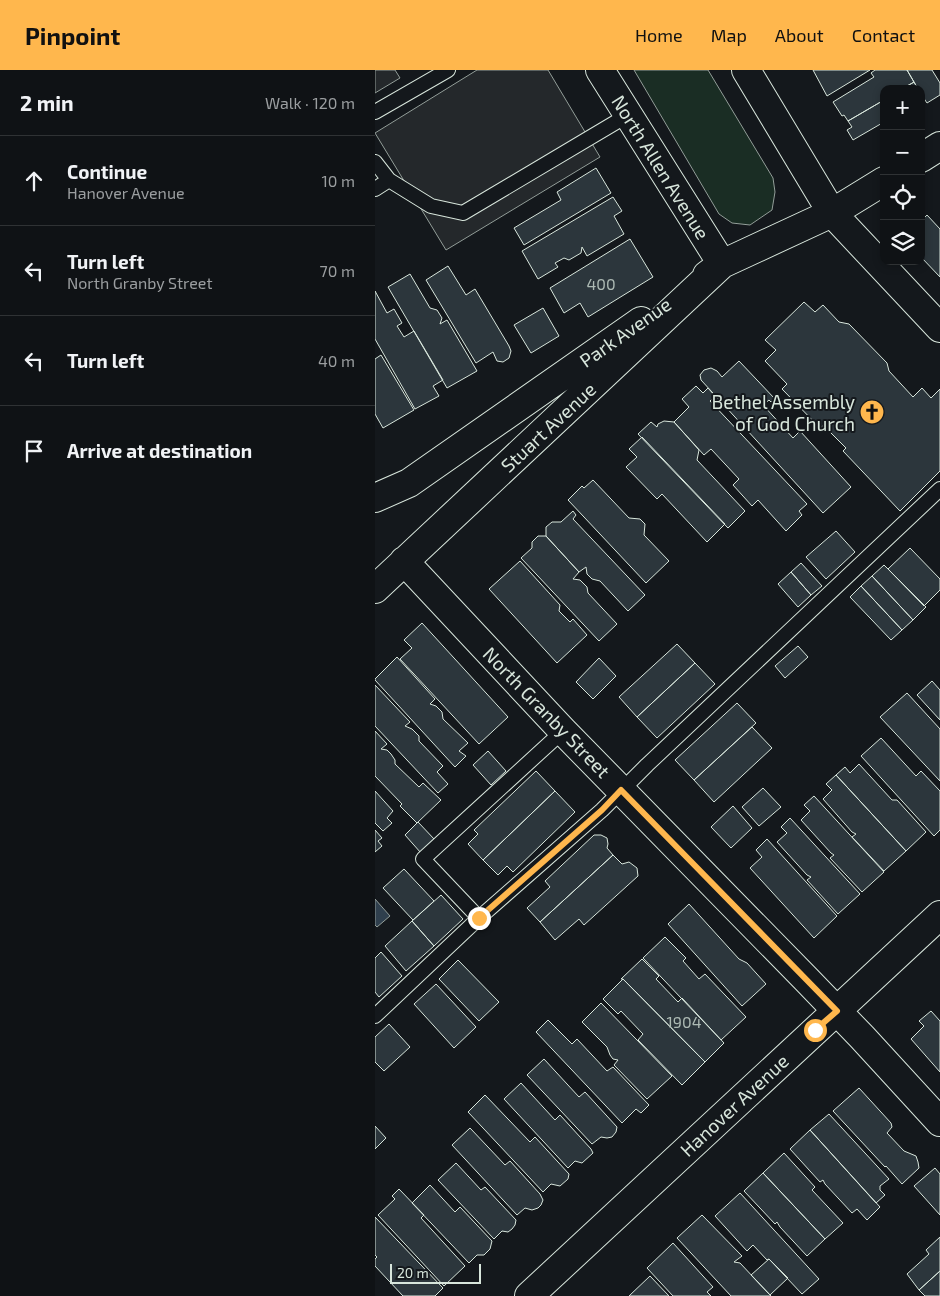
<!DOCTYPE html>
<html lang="en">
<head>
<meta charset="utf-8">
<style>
	body { margin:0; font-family:"Exo 2",sans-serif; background:#181b1e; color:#f1f3f6 }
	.controls { position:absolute; right:15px; top:15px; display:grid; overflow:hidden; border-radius:10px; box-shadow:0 2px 8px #0003 }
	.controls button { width:45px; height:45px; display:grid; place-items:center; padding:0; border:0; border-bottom:1px solid #2f3234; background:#0f1215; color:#f1f3f6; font:25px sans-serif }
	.scale { position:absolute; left:15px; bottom:12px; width:91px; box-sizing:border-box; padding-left:5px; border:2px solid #d8e6dc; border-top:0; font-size:14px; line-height:18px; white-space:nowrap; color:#d8e6dc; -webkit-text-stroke:4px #14181c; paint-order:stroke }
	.stop { position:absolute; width:15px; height:15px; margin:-11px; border:4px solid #ffb74d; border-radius:50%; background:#fff }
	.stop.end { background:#ffb74d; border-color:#fff; box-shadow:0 1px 5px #0008 }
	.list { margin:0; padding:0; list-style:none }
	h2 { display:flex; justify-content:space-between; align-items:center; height:65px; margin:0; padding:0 20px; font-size:21px }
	h2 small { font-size:16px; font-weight:400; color:#9b9ea0 }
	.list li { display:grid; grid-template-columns:32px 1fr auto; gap:15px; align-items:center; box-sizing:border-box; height:90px; padding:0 20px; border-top:1px solid #2f3234 }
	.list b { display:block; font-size:19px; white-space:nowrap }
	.list p { margin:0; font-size:16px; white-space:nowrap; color:#9b9ea0 }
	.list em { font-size:16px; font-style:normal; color:#9b9ea0 }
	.icon { flex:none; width:28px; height:28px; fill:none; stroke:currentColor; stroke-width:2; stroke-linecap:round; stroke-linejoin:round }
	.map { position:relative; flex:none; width:565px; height:1226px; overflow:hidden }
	header { display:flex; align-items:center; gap:30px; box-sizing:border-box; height:70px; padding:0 25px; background:#ffb74d; color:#111 }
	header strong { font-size:24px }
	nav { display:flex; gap:28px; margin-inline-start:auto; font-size:18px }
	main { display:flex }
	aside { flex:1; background:#0f1215 }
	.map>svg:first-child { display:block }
	.green { fill:#1a2d24; stroke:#939e99 }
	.parking { fill:#24282b; stroke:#939e99 }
	.water { fill:#2f3f4d; stroke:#939e99 }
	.building { fill:#2c363c; stroke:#d8e6dc }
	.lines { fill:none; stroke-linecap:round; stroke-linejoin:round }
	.lane-casing { stroke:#d8e6dc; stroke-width:16 }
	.street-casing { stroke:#d8e6dc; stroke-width:30 }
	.lane { stroke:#14181c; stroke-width:14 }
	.street { stroke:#14181c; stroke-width:28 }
	.route { stroke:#ffb74d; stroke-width:6 }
	.labels { text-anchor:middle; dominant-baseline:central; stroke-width:4; stroke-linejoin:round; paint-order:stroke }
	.number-label { font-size:16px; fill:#adbab4 }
	.street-label { font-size:19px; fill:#d8e6dc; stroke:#14181c }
	.poi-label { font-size:19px; fill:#d8e6dc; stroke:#14181c; text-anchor:end }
</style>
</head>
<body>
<header>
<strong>Pinpoint</strong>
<nav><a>Home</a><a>Map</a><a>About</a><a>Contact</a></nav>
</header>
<main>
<aside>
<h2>2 min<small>Walk · 120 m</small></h2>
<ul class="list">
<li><svg class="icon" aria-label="ahead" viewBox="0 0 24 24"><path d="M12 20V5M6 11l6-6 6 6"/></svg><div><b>Continue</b><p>Hanover Avenue</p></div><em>10 m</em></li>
<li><svg class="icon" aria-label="left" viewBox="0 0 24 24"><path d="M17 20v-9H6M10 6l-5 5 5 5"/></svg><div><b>Turn left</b><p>North Granby Street</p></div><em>70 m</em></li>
<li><svg class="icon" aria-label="left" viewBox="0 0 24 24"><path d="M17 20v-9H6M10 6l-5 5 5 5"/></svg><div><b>Turn left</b></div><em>40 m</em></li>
<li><svg class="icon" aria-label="arrive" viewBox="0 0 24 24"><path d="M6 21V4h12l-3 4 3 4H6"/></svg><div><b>Arrive at destination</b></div></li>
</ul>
</aside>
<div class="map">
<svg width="565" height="1226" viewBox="0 0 565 1226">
	<rect width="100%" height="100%" fill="#14181c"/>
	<path class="green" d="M259 0H333L398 108 400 122 397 140 375 155 357 153 344 144Z"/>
	<path class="parking" d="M0 0H20L25 8 0 23Z
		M102 0H173L225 87 71 180 0 63Z"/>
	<path class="water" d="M0 829 15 846 2 857 0 855Z"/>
	<path class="building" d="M438 0H495L452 26Z
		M500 0H532L539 12 527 19H509V30L473 51 469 45 467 46 458 32 499 7 496 3Z
		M532 0H557L565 13V25L552 33 546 24V19H543Z
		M539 12 543 19H527Z
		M509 30V52L478 70 472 60 477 57 473 51Z
		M221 98 236 123 149 175 139 158 186 130 182 122Z
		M238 127 247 141 239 146 249 164 212 186 207 177 206 183 194 190 189 188 180 193 183 197 163 209 147 181Z
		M552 145 565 159V207L546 187V151Z
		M255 169 278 207 213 247 205 233 189 243 175 218Z
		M73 196 91 225 100 219 134 276 136 281 134 288 128 292 122 291 118 282 101 293 51 210Z
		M35 204 55 238 62 240 67 248 65 254 72 250 102 301 72 318 13 217Z
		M0 221 12 243 19 239 27 253 22 256 29 267 39 261 68 310 58 316 64 326 40 339 0 269Z
		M429 232 440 242 448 235 464 252 474 254 512 293 514 301 538 327 547 318 556 328 565 319V401L525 441 468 381 471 378 448 355 446 359 407 319 412 314 390 291 401 280 390 270Z
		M168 238 184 266 156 283 139 255Z
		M6 285 39 340 8 358 0 344V289Z
		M364 291 400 329 396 332 394 330 388 335 418 368 425 361 476 417 448 443 326 310 325 305 329 300 336 298 342 301 347 307Z
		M321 316 328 323 333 318 340 326 335 331 432 434 424 441 427 445 411 461 383 430 377 436 358 415 364 409 336 379 329 385 299 352 314 337 307 329Z
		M289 351 299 352 324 380 322 390 370 441 353 458 263 364 276 352 282 357 283 354Z
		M267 367 350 454 332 472 287 424 282 429 251 397 262 387 254 379Z
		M218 410 254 448 265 449 270 454 269 465 294 491 271 513 193 430 207 416 209 418Z
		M198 441 201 445 198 449 270 525 253 541 225 511 217 509 212 504 211 497 204 502 171 466V457L177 452H186Z
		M461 461 480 482 451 509 431 487Z
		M163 466H171L204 502 198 509 205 510 212 517 213 523 242 554 224 571 146 488 157 478V472Z
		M535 478 565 509V520L549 536 513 499Z
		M145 491 185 535 184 541 195 552 198 549 212 565 182 593 114 519Z
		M426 493 447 516 436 525 416 502Z
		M509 495 551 537 538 550 497 506Z
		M416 502 436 525 423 537 403 514Z
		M497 506 538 550 527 560 486 516Z
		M486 516 527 560 516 570 475 527Z
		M47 553 133 647 104 674 25 589 37 578 29 570Z
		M302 574 320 593 262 647 244 627Z
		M423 576 433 587 410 608 400 596Z
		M22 587 60 629 55 634 61 636 67 642 68 649 93 673 84 681 91 686 80 697 0 610V609Z
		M224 588 241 606 218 629 201 612Z
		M320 593 340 614 282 668 262 647Z
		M557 611 565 620V650L542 625Z
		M0 615 35 652 30 656 37 659 44 666V671L68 696 62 702 73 714 63 723 0 656Z
		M532 623 565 659V711L505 647Z
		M362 633 381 653 319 710 300 690Z
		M377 657 397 678 339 732 319 710Z
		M0 661 12 674 6 679 12 680 16 684 20 690V694L44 717 48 713 66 730 42 753 25 736 27 734 0 706Z
		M506 668 541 706 546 701 565 721V760L559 766 486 686Z
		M113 681 131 701 116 715 98 695Z
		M484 694 517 730H522L551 762 531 781 461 705 470 697 475 703Z
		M161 701 180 721 108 790 93 774 103 764 99 760Z
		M461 705 531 781 509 801 477 767 481 764 477 762 448 729 457 720 451 714Z
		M388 718 406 737 384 756 367 737Z
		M0 721 18 741 12 748 17 753 8 761 0 753Z
		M180 721 200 742 138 802 132 796 123 805 108 790Z
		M439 726 509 802 487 822 455 788 459 785 456 783 426 750 435 741 429 735Z
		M358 736 377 758 356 778 336 757Z
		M415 748 485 824 463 844 432 810 436 807 432 805 402 772 412 763 406 757Z
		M43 752 60 770 46 783 30 765Z
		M0 760 7 768 3 771 7 776 0 782Z
		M219 765H226L232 768 233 774 232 778 238 785 165 852 152 838 175 817 170 811Z
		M392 769 462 846 439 868 375 798 387 787 381 780Z
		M238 785 247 794 254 792 262 798 263 806 209 855 204 849 180 870 165 852Z
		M29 799 59 831 38 850 8 818Z
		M66 825 88 849 59 876 37 851Z
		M314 834 364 889 372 893 391 914 367 936 293 854Z
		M37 851 59 876 31 901 10 876Z
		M290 867 311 888 308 891 324 909 330 904 371 947 346 970 268 888Z
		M6 882 27 906 4 927 0 922V888Z
		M267 889 284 906 281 909 303 932 307 928 349 973 330 992 248 909H246Z
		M83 890 124 932 104 951 64 909Z
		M248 909 330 992 307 1015 263 970 268 964 246 941 243 944 228 929Z
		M61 914 101 957 79 978 39 934Z
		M226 933 297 1006 272 1029 239 995 243 990 238 989 235 985 232 977 207 952Z
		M556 941 565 951V1002L536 969 549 956 544 951Z
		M173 950 197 974 202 969 232 1001 238 997 274 1035 266 1043 261 1039 247 1053 161 962Z
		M14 954 35 977 9 1001 0 992V967Z
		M169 989 204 1027 210 1022 242 1057 241 1062 237 1067 232 1068 226 1067 217 1074 152 1005Z
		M146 1013 180 1050 185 1045 216 1079 218 1083 207 1093 200 1091 193 1098 129 1029Z
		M484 1018 516 1053 517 1057 512 1063 529 1081 541 1086 543 1092 544 1098 527 1114 511 1096 510 1097 458 1041Z
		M110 1025 155 1072 160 1067 194 1104 193 1109 185 1116 176 1114 168 1122 93 1042Z
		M454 1044 514 1109 505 1116V1120L510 1125 501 1133 435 1060Z
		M0 1056 11 1068 0 1079Z
		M95 1058 130 1095 135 1091 165 1124 168 1130 166 1135 163 1138 157 1140 150 1138 142 1145 77 1075Z
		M435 1060 505 1137 492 1150 482 1139 477 1143 450 1114 448 1110 445 1112 415 1079Z
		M409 1083 440 1117 437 1120 468 1153 450 1169 388 1103Z
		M81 1093 106 1120 110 1117 141 1150 140 1155 137 1159 133 1162 127 1161 119 1169 63 1110Z
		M560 1098 565 1104V1145L539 1116Z
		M388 1103 450 1169 432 1186 405 1157 402 1152 400 1154 369 1121Z
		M55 1115 80 1142 85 1137 117 1171 115 1179 109 1185H102L94 1193 37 1133Z
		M24 1119 49 1145 46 1148 90 1196 69 1216 3 1145 20 1129 17 1126Z
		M365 1123 444 1209 427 1224 394 1189 392 1190 378 1175 372 1181 340 1146Z
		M327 1145 367 1186 359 1192 365 1193 396 1226H356L302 1168Z
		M0 1147 68 1218 60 1226H28L0 1196V1189L2 1187 0 1185Z
		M565 1167V1201L544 1220 532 1204 554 1184 551 1180Z
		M298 1173 338 1217 332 1222 336 1226H298L272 1198Z
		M394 1189 413 1208 395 1225 376 1205Z
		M565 1201V1226H550L544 1220Z
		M275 1206 294 1226H254Z"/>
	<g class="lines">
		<defs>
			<path id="lane" d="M0 42 73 0
				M0 92 14 110 56 136 88 143 253 45
				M0 119 14 110
				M104 848 48 789 188 661
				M0 946 104 848 227 740 272 695 565 419"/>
			<path id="street" d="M371 0 457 143 565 258
				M546 88 565 76
				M332 205 347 194 457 143 509 111
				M0 428 34 413 266 251
				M29 491 188 661 431 909 487 967 565 1052
				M0 519 347 194 225 0
				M154 1226 565 845"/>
		</defs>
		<use href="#lane" class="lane-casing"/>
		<use href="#street" class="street-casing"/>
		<use href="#lane" class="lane"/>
		<use href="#street" class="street"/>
	</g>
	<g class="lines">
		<path class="route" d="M104 848 227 740 246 720 462 941 440 960"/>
	</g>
	<defs>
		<symbol id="church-disc" viewBox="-11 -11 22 22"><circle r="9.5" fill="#ffb74d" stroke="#14181c"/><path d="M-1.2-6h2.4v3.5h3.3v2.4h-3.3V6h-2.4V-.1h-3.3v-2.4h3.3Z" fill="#111"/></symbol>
	</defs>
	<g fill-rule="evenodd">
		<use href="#church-disc" x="483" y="328" width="28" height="28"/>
	</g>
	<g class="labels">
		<g class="number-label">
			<text x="226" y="213">400</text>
			<text x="309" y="951">1904</text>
		</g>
		<g class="street-label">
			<text transform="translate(286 97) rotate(58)">North Allen Avenue</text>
			<text transform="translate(250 262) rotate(-35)">Park Avenue</text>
			<text transform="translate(173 357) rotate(-43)">Stuart Avenue</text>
			<text transform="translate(172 642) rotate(46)">North Granby Street</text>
			<text transform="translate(359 1035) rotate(-43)">Hanover Avenue</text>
		</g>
		<g class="poi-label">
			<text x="480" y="331">Bethel Assembly<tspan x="480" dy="22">of God Church</tspan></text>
		</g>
	</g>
</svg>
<div class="controls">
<button>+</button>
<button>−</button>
<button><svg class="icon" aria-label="locate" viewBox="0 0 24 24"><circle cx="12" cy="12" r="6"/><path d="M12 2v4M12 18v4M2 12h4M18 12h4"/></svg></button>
<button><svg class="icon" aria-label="layers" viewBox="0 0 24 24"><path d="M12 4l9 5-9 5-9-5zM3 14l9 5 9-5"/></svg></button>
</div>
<div class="scale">20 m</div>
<div class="stop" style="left:440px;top:960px"></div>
<div class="stop end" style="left:104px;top:848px"></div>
</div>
</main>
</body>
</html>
